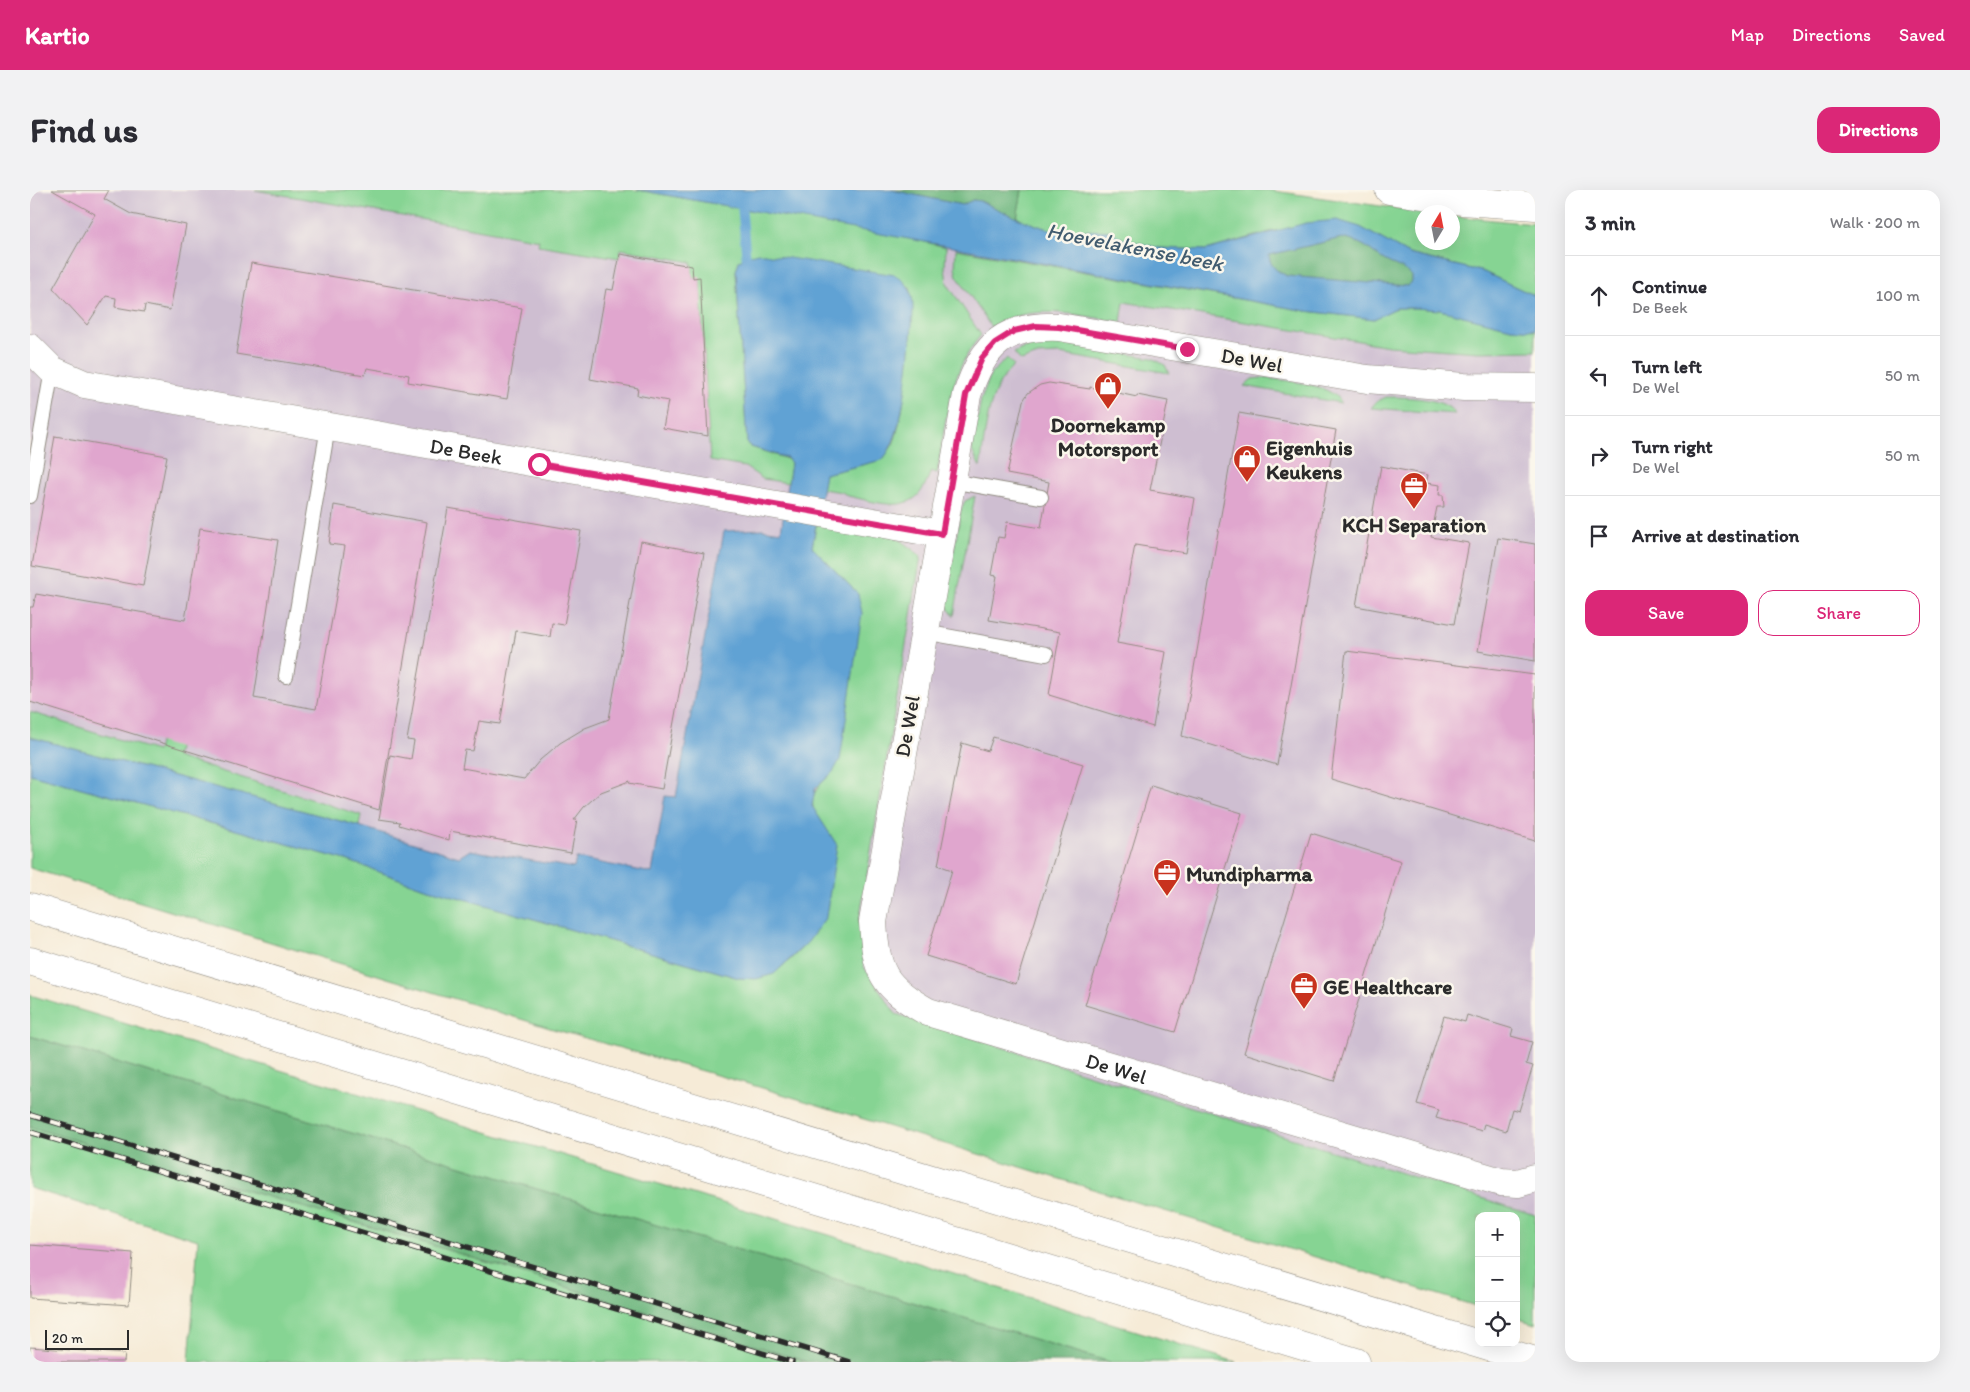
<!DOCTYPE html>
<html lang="en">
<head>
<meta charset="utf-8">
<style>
	body { margin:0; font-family:Itim,sans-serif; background:#f2f2f3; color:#2b2b33 }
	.controls { position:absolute; right:15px; bottom:15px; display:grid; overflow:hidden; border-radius:10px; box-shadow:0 5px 20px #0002 }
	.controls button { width:45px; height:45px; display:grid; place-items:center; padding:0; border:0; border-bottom:1px solid #e1e1e2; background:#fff; color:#2b2b33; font:25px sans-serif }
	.compass { position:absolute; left:1385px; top:15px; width:45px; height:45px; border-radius:50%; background:#fff; box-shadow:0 5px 20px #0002; rotate:10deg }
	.scale { position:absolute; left:15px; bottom:12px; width:84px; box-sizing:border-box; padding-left:5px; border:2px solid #2b2b2b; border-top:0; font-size:14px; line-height:18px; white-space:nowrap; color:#2b2b2b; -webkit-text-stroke:4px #fbf7ec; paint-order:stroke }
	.stop { position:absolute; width:15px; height:15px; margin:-11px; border:4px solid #db2777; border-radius:50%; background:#fff }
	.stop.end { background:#db2777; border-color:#fff; box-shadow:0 1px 5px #0008 }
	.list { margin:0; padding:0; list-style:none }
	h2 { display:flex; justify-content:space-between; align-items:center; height:65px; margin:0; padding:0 20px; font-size:21px }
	h2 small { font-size:16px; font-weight:400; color:#7c7c81 }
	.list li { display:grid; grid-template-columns:32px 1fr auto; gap:15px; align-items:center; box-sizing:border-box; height:80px; padding:0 20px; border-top:1px solid #e1e1e2 }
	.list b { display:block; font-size:19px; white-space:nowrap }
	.list p { margin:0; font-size:16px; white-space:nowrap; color:#7c7c81 }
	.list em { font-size:16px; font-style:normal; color:#7c7c81 }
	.actions { display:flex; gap:10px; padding:15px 20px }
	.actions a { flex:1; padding:11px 0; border:1px solid #db2777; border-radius:15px; text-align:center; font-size:18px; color:#db2777 }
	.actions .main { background:#db2777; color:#fff }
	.icon { flex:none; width:28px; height:28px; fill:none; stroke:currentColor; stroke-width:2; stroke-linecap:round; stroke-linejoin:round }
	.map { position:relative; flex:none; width:1505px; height:1172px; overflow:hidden; border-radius:15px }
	header { display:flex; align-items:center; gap:30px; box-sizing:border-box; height:70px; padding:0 25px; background:#db2777; color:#fff }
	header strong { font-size:24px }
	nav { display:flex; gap:28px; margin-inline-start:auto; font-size:18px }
	.intro { display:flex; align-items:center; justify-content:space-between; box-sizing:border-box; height:120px; padding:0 30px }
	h1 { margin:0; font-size:35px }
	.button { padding:12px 22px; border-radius:15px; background:#db2777; color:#fff; font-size:18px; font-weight:700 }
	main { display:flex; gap:30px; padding:0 30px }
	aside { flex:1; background:#fff; border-radius:15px; box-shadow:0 5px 20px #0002 }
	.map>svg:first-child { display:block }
	.industrial { fill:#cebed1 }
	.green { fill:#86d493; stroke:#58805f }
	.forest { fill:#6cb67d; stroke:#4c7054 }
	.water { fill:#61a2d4; stroke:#466680; fill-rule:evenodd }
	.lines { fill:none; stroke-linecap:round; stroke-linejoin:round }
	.stream { stroke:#61a2d4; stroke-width:9 }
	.building { fill:#e0a6ce }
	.lane-casing { stroke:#908b81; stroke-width:16 }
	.street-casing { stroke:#908b81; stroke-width:29 }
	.secondary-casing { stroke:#908b81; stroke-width:29 }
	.highway-casing { stroke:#908b81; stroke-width:29 }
	.lane { stroke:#fff; stroke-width:14 }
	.street { stroke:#fff; stroke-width:28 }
	.secondary { stroke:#fff; stroke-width:28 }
	.highway { stroke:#fff; stroke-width:28 }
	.rail-casing { stroke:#2b2b2b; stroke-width:5.5 }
	.rail { stroke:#fbf7ec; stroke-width:4; stroke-dasharray:11; stroke-linecap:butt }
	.route { stroke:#db2777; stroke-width:6 }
	.labels { text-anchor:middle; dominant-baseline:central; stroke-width:5; stroke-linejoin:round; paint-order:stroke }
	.street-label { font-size:21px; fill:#2b2b2b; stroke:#fbf7ec }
	.poi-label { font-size:21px; font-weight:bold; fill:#2b2b2b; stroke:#fbf7ec; text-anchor:start }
	.water-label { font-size:22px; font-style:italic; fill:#415b6f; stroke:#fbf7ec }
</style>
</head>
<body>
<header>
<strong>Kartio</strong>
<nav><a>Map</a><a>Directions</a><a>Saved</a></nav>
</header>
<div class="intro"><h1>Find us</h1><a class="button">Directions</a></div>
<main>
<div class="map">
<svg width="1505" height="1172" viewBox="0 0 1505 1172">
	<rect width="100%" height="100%" fill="#fbf7ec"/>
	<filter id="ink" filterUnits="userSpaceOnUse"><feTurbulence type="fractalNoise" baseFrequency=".02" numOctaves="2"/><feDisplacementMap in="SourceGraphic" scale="10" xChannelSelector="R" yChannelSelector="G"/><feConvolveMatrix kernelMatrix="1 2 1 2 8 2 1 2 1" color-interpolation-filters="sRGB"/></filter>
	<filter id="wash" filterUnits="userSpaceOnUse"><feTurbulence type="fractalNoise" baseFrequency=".0096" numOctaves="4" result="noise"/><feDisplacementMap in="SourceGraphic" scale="20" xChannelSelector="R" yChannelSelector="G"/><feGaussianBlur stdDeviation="1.12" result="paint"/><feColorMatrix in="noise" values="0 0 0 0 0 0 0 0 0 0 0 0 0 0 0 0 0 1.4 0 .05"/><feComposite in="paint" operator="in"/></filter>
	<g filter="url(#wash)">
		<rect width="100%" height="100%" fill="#f6ebd7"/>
		<path class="industrial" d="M0 0H608L1276 121 1505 146V1056L1486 1026H1449L0 611Z"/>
		<path class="green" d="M225 0H608L887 50 916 57 915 77 917 93 951 145C917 184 916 234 907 283L901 281C898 288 895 297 890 303 874 324 839 310 818 306L812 302 792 299 795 284 852 270C856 265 860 259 863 254 874 232 887 119 880 97L709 71 706 81 717 253 721 257 757 269 761 273 758 293 733 289 715 277 680 271 670 88H663L661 72 591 59 589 68 508 55 509 50Z
			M992 0H1237L1393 22 1392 52H1422L1423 26 1505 34V106L1454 82 1379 64 1330 37 1243 41 1176 60 1129 58 1093 49 1080 41 1020 40 987 28Z
			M926 59 1276 121 1344 129 1366 118H1386L1410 120 1481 138 1505 140V161L1449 162 1359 156 1094 112 1091 132C1046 125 1002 112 961 137L927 86 925 78Z
			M1018 151 1122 168 1135 175 1139 183 1030 164 1008 165 991 171 984 163 1002 154Z
			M977 168 984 176C956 200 956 243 950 277L942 261 951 210 961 184Z
			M1231 188C1251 190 1303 193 1311 213L1214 196 1222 189Z
			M1356 207C1374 207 1416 207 1425 224L1341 218 1346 212Z
			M945 306 924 426 918 418 916 409 931 320 935 311Z
			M787 332 862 344 891 366 829 731 834 777 866 824 1505 1025V1134L1486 1128V1026H1449V1117L729 897 523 839 0 678V584L316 670 389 696 709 788C743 790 755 775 778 752L786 625C776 606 790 594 803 582L828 404 782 357Z
			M0 522 127 561 130 548 149 554 146 567 331 625 329 636 0 547Z
			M0 805 799 1045 1206 1172H1080L0 846Z
			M0 937 392 1052 777 1172H159L168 1050 0 998Z"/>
		<path class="forest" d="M862 0H992L987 28 950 11 943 10 932 15Z
			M1312 48C1336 54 1335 57 1354 70 1364 76 1375 77 1382 86V92L1377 96 1257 86C1247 81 1240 77 1239 65Z
			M0 846 1080 1172H777L392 1052 0 937Z"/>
		<path class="water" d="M608 0H862L932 15 943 10 950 11 987 28 1020 40 1080 41 1093 49 1129 58 1176 60 1276 33 1307 30 1330 37 1379 64 1454 82 1505 106V140L1481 138 1410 120 1386 118H1366L1344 129 1276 121ZM1312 48C1337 54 1335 57 1354 70 1364 76 1374 77 1382 86V92L1377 96 1257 86C1247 81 1240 77 1239 65Z
			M728 63 865 85C882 95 883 105 883 123 880 158 876 246 852 270L795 284 782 357 828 404 832 423 810 570 803 582 785 599 782 616 807 655 796 727 778 752 744 784 726 789 709 788 389 696 316 670 0 584V547L329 636 429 667 440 660 544 678 546 668 622 683 635 606 646 607 694 341 732 339 751 342 761 273 757 268 721 257 717 253 706 81 709 71 716 66Z"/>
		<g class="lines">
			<path class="stream" d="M711 8 716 66 723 75"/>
		</g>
		<g id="blocks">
			<path class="building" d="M22 0H79L74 9 101 24 156 35 140 120 115 115 114 122 85 117 86 108 76 106 57 135 23 98 65 24Z
				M590 64 662 76 663 88 670 87 678 246 633 238 638 211 607 205 608 198 560 189 576 99 583 100Z
				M221 73 492 118 477 209 378 192 379 185 337 178 335 185 206 164Z
				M1019 193 1060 199V197L1107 207V205L1138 211 1120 300 1165 308 1156 363 1105 355 1087 453 1136 462 1123 537 1019 505 1030 442 959 430 967 386 961 385 968 347 974 348 977 332 1011 338 1019 292 977 284 993 211 998 203 1010 195Z
				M1209 223 1306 240 1247 575 1152 546Z
				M25 246 137 266 113 396 2 376Z
				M1351 276 1398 285 1396 293 1410 295 1409 305H1413L1414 317H1407L1401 347 1439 353 1424 434 1326 416Z
				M304 315 397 332 349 620 0 512V417H3L6 404 155 430 170 338 248 350 224 508 286 519 315 356 299 354Z
				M418 318 551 341 534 435 522 433 520 447 486 441 470 534 449 531 443 561 435 560 432 578 494 589 510 570 530 553 555 538 579 529 611 351 674 363 632 599 599 593 600 591 571 602 554 617 544 630H547L541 663 420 641 419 650 369 635 370 632 349 629 360 565 381 569 384 551 377 550Z
				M1468 348 1505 354V471L1448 461Z
				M1316 461 1505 485V651L1301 589Z
				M963 547 1053 574 986 794 896 766 922 680 908 675 932 553 958 561Z
				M1121 595 1212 623 1145 842 1055 815Z
				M1281 643 1371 671 1304 891 1214 863Z
				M1437 825 1483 839 1481 846 1502 852 1496 874 1503 876 1489 921 1482 919 1476 941 1454 934 1452 941 1406 928 1409 920 1387 914 1414 826 1435 832Z
				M0 1055 103 1063 99 1115 0 1108Z
				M0 1157 95 1164 94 1172H0Z"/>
		</g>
	</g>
	<g filter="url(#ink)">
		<use href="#blocks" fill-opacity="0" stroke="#908b81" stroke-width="1"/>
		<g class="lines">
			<defs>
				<path id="lane" d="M921 291 1011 307
					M0 306 22 180
					M894 442 1016 464
					M256 486 298 237"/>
				<g id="street">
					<path id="s1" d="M0 158 22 180 54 194 912 344"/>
					<path id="s2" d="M1505 198 1434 197 1337 189 1029 137C975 135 953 154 937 205L843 732C846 782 853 797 898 822L1471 992 1488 993 1505 988"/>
				</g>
				<path id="secondary" d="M1359 0 1432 11 1505 16"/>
				<path id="highway" d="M0 717 1505 1171
					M0 771 1326 1172"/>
			</defs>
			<use href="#lane" class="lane-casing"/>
			<use href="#street" class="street-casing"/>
			<use href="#secondary" class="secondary-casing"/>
			<use href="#highway" class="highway-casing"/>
			<use href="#lane" class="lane"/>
			<use href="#street" class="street"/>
			<use href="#secondary" class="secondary"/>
			<use href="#highway" class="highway"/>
			<defs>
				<path id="rail" d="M0 925 819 1172
					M0 942 762 1172"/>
			</defs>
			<use href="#rail" class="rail-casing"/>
			<use href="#rail" class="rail"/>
		</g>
	</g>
	<g class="lines" filter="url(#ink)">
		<path class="route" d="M509 274 912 344 936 205 952 168 965 153 984 141 1006 136 1029 137 1157 159"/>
	</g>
	<defs>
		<symbol id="shop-pin" viewBox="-11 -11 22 30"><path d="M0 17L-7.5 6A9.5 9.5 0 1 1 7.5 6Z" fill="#c8321e" stroke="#fbf7ec"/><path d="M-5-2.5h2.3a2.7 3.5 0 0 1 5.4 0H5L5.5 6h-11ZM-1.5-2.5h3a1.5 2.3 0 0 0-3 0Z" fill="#fff"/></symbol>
		<symbol id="office-pin" viewBox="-11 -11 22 30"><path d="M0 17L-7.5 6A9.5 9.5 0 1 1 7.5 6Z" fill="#c8321e" stroke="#fbf7ec"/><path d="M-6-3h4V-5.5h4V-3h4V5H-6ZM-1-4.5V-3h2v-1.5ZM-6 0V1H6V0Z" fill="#fff"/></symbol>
	</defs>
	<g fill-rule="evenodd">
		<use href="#shop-pin" x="1062" y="180" width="32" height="43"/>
		<use href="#shop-pin" x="1201" y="253" width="32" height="43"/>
		<use href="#office-pin" x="1368" y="280" width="32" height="43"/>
		<use href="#office-pin" x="1121" y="667" width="32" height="43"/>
		<use href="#office-pin" x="1258" y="780" width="32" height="43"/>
	</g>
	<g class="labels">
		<g class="street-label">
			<text transform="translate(1222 170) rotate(10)">De Wel</text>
			<text stroke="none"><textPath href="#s1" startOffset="454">De Beek</textPath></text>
			<text transform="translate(877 536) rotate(-80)">De Wel</text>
			<text stroke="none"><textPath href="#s2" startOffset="1452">De Wel</textPath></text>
		</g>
		<g class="poi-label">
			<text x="1078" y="234" text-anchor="middle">Doornekamp<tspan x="1078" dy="24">Motorsport</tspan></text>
			<text x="1236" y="257">Eigenhuis<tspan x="1236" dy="24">Keukens</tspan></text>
			<text x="1384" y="334" text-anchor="middle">KCH Separation</text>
			<text x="1156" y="683">Mundipharma</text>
			<text x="1293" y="796">GE Healthcare</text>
		</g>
		<g class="water-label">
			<text transform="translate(1105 57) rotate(11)">Hoevelakense beek</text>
		</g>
	</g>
</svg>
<div class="controls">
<button>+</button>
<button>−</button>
<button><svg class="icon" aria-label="locate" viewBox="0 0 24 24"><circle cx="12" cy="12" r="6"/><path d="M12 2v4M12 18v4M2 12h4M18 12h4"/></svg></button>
</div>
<svg class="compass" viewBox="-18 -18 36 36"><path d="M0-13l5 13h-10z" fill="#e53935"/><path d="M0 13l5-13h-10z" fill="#7c7c81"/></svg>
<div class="scale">20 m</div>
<div class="stop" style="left:509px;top:274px"></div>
<div class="stop end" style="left:1157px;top:159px"></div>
</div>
<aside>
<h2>3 min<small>Walk · 200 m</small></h2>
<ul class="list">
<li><svg class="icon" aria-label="ahead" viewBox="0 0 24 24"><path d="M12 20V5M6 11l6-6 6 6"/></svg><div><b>Continue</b><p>De Beek</p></div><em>100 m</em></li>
<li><svg class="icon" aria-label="left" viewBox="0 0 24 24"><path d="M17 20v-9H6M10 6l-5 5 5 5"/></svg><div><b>Turn left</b><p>De Wel</p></div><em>50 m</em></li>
<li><svg class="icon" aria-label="right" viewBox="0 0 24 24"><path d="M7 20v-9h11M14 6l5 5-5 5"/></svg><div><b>Turn right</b><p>De Wel</p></div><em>50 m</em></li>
<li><svg class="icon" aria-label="arrive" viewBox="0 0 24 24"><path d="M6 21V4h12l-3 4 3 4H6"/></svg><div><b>Arrive at destination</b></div></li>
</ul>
<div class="actions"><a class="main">Save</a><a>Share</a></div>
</aside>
</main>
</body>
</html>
